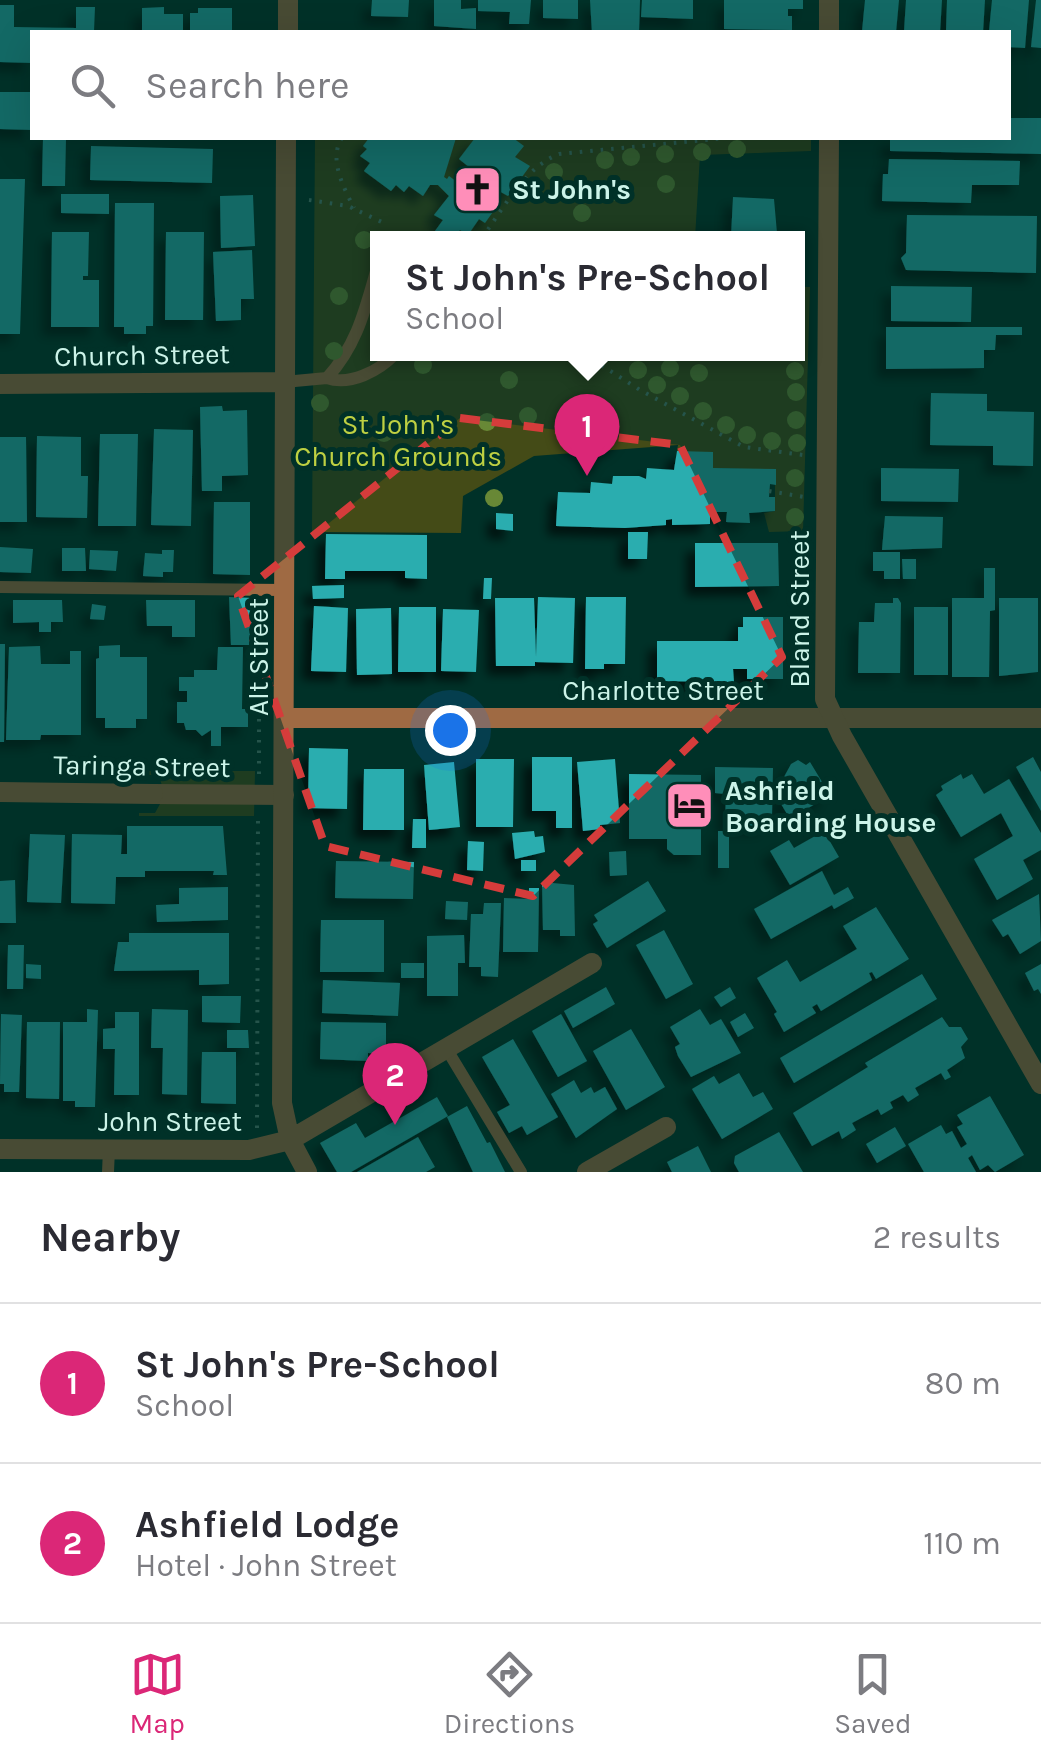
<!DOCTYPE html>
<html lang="en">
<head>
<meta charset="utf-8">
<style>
	body { margin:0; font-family:Karla,sans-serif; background:#f7f7f7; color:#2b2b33 }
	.you { position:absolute; left:450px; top:730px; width:35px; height:35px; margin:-25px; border:8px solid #fff; border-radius:50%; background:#1a73e8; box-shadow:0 0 0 15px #1a73e833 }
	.badge { display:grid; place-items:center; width:65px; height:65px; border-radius:50%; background:#db2777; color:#fff; font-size:32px; font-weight:700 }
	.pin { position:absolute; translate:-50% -82px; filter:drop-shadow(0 2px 5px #0008) }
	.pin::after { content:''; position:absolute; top:52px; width:35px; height:30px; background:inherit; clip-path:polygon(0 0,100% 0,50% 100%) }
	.popup { position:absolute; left:370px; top:231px; width:435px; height:130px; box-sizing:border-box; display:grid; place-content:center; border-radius:0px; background:#fff; filter:drop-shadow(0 2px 8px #0005); font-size:32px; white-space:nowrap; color:#7c7c81 }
	.popup b { font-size:38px; color:#2b2b33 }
	.popup::after { content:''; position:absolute; left:50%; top:100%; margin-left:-20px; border:20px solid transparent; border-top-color:#fff }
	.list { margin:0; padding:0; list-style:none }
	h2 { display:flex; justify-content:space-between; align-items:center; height:130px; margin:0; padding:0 40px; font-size:42px }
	h2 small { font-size:32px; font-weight:400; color:#7c7c81 }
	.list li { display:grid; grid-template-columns:65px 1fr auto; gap:30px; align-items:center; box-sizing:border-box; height:160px; padding:0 40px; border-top:2px solid #e1e1e2 }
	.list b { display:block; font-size:38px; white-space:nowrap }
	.list p { margin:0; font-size:32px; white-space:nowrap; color:#7c7c81 }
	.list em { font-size:32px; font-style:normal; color:#7c7c81 }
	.icon { flex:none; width:55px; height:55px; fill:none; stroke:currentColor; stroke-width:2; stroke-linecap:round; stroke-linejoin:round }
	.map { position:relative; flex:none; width:1041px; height:1172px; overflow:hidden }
	.search { position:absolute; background:#fff; box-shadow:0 10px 40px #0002; left:30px; right:30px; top:30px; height:110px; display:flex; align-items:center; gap:25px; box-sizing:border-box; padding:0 35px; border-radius:0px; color:#7c7c81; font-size:38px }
	.sheet { height:450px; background:#fff }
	nav { display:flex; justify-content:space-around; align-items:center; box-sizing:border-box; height:140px; border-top:2px solid #e1e1e2; background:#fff; font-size:28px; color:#7c7c81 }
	nav a { display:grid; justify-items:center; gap:5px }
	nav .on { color:#db2777 }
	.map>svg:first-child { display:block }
	.green { fill:#444b17 }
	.building { fill:#2cadaf; filter:url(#shadow) }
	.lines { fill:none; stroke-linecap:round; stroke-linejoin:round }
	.path { stroke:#527f75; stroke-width:4; stroke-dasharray:2.5 8; stroke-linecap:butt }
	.service { stroke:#9f6a43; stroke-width:12 }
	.pedestrian { stroke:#9f6a43; stroke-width:20 }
	.minor { stroke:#9f6a43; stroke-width:20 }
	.tertiary { stroke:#9f6a43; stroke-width:20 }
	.tree { fill:#688836 }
	.marked { fill:none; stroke:#d53c3b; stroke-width:8; stroke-dasharray:20 12; stroke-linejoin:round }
	.labels { text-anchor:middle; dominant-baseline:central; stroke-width:10; stroke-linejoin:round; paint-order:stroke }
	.poi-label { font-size:28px; font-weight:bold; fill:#ccf4e9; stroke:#003128; text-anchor:start }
	.street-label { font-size:28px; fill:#ccf4e9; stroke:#003128 }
	.park-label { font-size:28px; fill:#bed042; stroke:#003128 }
</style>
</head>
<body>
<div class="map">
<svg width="1041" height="1172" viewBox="0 0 1041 1172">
	<defs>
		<filter id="shadow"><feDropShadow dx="-9" dy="9" stdDeviation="5" flood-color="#0009"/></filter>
	</defs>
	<rect width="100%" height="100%" fill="#003128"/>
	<path class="green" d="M315 138H811V151L700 155 695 238H377V354H797V287H810L803 531 769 532 764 513 775 511V470L713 468 677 451 678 445 534 456 463 496 461 533 312 532Z
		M141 771H255L254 816H139V813H155L165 795 159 776 142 774Z"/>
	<path class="building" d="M372 0H409L408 17 371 16Z
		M434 0H461V9L476 8V29L434 26Z
		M478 0H531L529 24H509L510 12 478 11Z
		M543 0H578V19L543 18Z
		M590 0H640L639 32H592Z
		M642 0H693V19L641 17Z
		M724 0H803V9H788V16H792V30L724 29Z
		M865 0H899L896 32H862Z
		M906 0H942L940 32H904Z
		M947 0H985L983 32H946Z
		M992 0H1029L1025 48 1008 47V32H989Z
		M1036 0H1041V48L1031 47Z
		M0 5H14V27L76 28V7H95L94 32H32V63L0 62Z
		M164 7V14H183V32H142V8Z
		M198 8H232V32H190V13H198Z
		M0 92H32V130L0 129Z
		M1008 118H1041V154L890 151V138H1008Z
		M43 138H66L65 186H42Z
		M369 138H456L444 177 447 179 449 176 457 182 469 167 459 159 475 138H513L524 146 515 157 530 166 508 196 499 191 489 205 495 209 485 223 479 219 468 235 460 230 453 238H445L435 231 443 220 434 215 449 196 438 185H430L423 196 409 186 404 192 396 185 391 191 364 171 370 163 360 156 367 149 363 146Z
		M91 146 213 149 212 183 90 180Z
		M889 159 1020 161 1019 185H972L971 203 882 201 883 174H888Z
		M0 179H25L20 334H0Z
		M61 194H109V214L61 213Z
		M253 195 255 246 221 248 220 196Z
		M733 197 774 199 777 233H773V238H731Z
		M115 203H154L153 326H146V334H124V327H114Z
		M907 215 1037 216 1036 273 906 270 901 258 906 253Z
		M52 232H89L88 276H83V280H99V327H51Z
		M166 232H204L203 320H165Z
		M252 250 254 299H241V320L216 321 213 252Z
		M891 286 972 287 971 322 891 321Z
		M886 327H1022V335H996L995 350H984V368L886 369Z
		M931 393 987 394V411L1034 412 1033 466 993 465V446L930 445Z
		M222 406 223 411 247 410 248 475 222 476V491H202L200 407Z
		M154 429 193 430 191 526 151 525Z
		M100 434H138L136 526H98Z
		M37 436 81 437V476H88L87 518 36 517Z
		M0 437H26L27 522H0Z
		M677 451 713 452V468L776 469V485L770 484 769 497H775V511L749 513 750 523 726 522 727 512H710V524L672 525V519L666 520V525L625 528 556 526 558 492 590 493 591 482 612 484 613 476H639L646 479 647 468 674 470Z
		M881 468 959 469 958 502 881 501Z
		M214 502H250V575L213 574Z
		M496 513 513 514V531L496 529Z
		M885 516 943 517 942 548 882 550Z
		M628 532H648L647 559H628Z
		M326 534 427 535V579L405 578V571H345V579H325Z
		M695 543H778L779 586 695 587Z
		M0 547 33 549 31 573 0 572Z
		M62 548H85L86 571H62Z
		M90 550 118 551 116 571 89 569Z
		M162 550H174L173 572H163V577L143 576 145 553 162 554Z
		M873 552H900V579H884V571H873Z
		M902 559H916V579H903Z
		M984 568H995V610L990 611 989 677H952V598H984Z
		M484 578H492L491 599H483Z
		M344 585V598L313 599 312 586Z
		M229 597 254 598 253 645H231Z
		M538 597 575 598 573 663 535 662V666H496L495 598H534L536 657Z
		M586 597H626L625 664H604V669H585Z
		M893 598H898L901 603 900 673H858L859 622H874L875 603H893Z
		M999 598H1038V672L999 676Z
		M13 600H62L63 622H51V632H39V622L13 623Z
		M146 600H195V637H172V626H147Z
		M92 604 106 606 104 620 90 619Z
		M314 606 348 608 346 672 311 671Z
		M399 607H436V672H398Z
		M914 607H948V675H914Z
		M391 608 392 674 357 675 356 609Z
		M443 609 479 610 476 672 441 671Z
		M743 617H783V679H747V669H733L734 682 657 681V641H738V627H743Z
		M0 644H5L4 742H0Z
		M120 645V657H147V719H136V728H105V718H96V659L99 658V646Z
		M40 646 41 664H70V651H81V735H41L40 740H6L9 647Z
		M218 647H243L242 709H248V727H221V746H211V730L202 736 196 730H186L184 723H177V702H187V691H179V677H194V670H217Z
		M309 748 348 749 347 809 308 808Z
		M532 757H572V828H556V811H532Z
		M1033 757 1041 772V811L1016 767Z
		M476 759H514L513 827H476Z
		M615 759 620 823 600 825V829L583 831 577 762Z
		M798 760 806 765 810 762 830 795 790 819 777 797 791 789 784 777 791 764Z
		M454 762 460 827 429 830 424 765Z
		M715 767 773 768 772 814H767L766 826 725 825 726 794 715 793Z
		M364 769H404V830H363Z
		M629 774 701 775V855H674L667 849V839H629Z
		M961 774 963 779 972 774 984 794 1009 779 1041 833V850L1023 860 1033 879 997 900 974 859 1013 836 1001 813 961 837 936 795 943 790 941 786Z
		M413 819H426V848H412Z
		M127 826H223L227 875H213L214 871H145V877H116L115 904 71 903 72 834 122 835 121 854H127Z
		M534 831 535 837 543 836 545 852 515 859 512 833Z
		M718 831H729V868H718Z
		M824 831 839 857 790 885 770 851 789 840 794 848Z
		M30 834 65 835 61 903 27 902Z
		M468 841 484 842 483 871 467 870Z
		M626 851 627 875 610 876 609 852Z
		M521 860H536V871H521Z
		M336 861 414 862 413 899 335 898Z
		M822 871 834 895 848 887 854 898 834 909 832 905 771 939 754 909Z
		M15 880 16 923H0V881Z
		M648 881 666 911 607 948 593 924 598 921 594 915Z
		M542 882 574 885 575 936H560V930H543Z
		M228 887V920L157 922 156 905 179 904V888Z
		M529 888H539L538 952H503L504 898 529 899Z
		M1039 894 1041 941 1020 954 1008 934 1003 937 992 920Z
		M446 901 468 902 467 920 445 919Z
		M484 903H501L498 977 481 976V967H469L471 914H483Z
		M876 907 909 959 876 979 872 972 869 973 872 980 821 1011 817 1004 812 1007 816 1013 784 1032 774 1014 777 1012 757 978 787 960 800 982 857 949 843 926Z
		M321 920H384V972H320Z
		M664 930 693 984 666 999 636 945Z
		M129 933H229V984L199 985V970L114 971 118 942H129Z
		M464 935 465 963H458V996H427V936Z
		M8 945H24L23 989H7Z
		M401 963H424V978H401Z
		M26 964 41 965V979L26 978Z
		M1041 964V994L1038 989 1034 991 1025 973Z
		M922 974 937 999 794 1083 780 1058Z
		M323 980 400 983 398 1016 322 1013Z
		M606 987 615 1004 573 1028 564 1011Z
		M730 987 736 998 721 1007 714 997Z
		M202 996H241L240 1023 202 1022Z
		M87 1009 98 1010 95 1107H75V1101H63V1022H87Z
		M152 1009 188 1010 187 1095 162 1094 163 1048H151Z
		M700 1009 710 1025 721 1019 741 1053 691 1077 678 1056 675 1047 680 1044 670 1027Z
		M115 1012H139V1095H114L115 1049H103V1029L115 1028Z
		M745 1013 754 1028 738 1037 730 1022Z
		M1 1014 22 1015 19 1092H4V1084H0Z
		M561 1014 587 1061 558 1077 532 1031Z
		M942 1017 949 1027H961L968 1039 961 1047 965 1058 947 1070 951 1077 945 1080 941 1073 915 1088 919 1095 908 1102 903 1095 890 1102 893 1108 881 1115 878 1109 852 1123 856 1130 842 1139 839 1131 812 1146 793 1113 868 1067 865 1063Z
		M27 1022H60L59 1099 26 1098Z
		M321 1022 386 1023V1054L368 1053V1061L320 1059Z
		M631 1029 665 1087 626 1110 593 1051Z
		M227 1030H248L249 1048H227Z
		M513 1039 558 1117 527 1135 522 1126 509 1133 497 1112 510 1105 482 1057Z
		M202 1052H236V1104L201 1103Z
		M739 1073 753 1097 763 1092 773 1109 722 1139 692 1089 714 1076 719 1084Z
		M574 1080 581 1093 591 1087 594 1093 605 1087 617 1109 576 1138 551 1094Z
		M990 1096 1024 1155 995 1172 988 1165 980 1170 972 1155 968 1158 976 1172H924L908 1144 941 1125 946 1134 952 1131 961 1148 967 1144 957 1127 963 1124 957 1115Z
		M437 1097 448 1116 351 1172H337L320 1143 356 1123 365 1138Z
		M467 1106 487 1143 490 1142 505 1172H473L447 1117Z
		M895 1127 906 1146 877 1163 866 1144Z
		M779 1132 803 1172H739L734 1163 735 1156Z
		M418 1137 435 1167 426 1172H357Z
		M698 1146 711 1172H672L667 1162Z"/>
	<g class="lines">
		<path class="path" d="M342 138C328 159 344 188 354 208
			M309 200 348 206 388 225
			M482 238C503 209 525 167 559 154L725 138
			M584 354 640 390 744 447 803 455
			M769 491 804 497
			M259 774V708
			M257 1128 258 818"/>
		<path class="service" d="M403 238H413
			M327 378C350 386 379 371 395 354
			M284 382 327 378C357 345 365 310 377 268
			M0 587 286 590
			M446 1048 521 1172
			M108 1172 109 1149"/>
		<path class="pedestrian" d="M153 794 284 795"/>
		<path class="minor" d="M288 32V0
			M286 138 282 1103 290 1140 307 1172
			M0 384 284 382
			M285 718H1041
			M0 792 153 794
			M0 1149 249 1150 290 1140 592 963
			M587 1172 666 1127"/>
		<path class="tertiary" d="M829 0V32
			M829 138 825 699 842 736 1041 1084"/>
	</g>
	<g class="tree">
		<circle cx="737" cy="149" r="9"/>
		<circle cx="702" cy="152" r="9"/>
		<circle cx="665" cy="154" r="9"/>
		<circle cx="631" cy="157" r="9"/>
		<circle cx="605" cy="160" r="9"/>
		<circle cx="554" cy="172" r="9"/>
		<circle cx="666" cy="184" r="9"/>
		<circle cx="614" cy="192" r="9"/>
		<circle cx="582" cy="213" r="9"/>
		<circle cx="364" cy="240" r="9"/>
		<circle cx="339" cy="296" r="9"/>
		<circle cx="334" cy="351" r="9"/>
		<circle cx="423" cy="365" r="9"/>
		<circle cx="670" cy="368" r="9"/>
		<circle cx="638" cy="370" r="9"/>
		<circle cx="795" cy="371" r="9"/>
		<circle cx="699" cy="373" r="9"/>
		<circle cx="509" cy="380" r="9"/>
		<circle cx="657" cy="385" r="9"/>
		<circle cx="796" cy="392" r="9"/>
		<circle cx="680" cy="396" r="9"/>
		<circle cx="320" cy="403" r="9"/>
		<circle cx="703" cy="411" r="9"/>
		<circle cx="528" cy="416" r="9"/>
		<circle cx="796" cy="420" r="9"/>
		<circle cx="487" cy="422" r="9"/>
		<circle cx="726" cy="425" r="9"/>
		<circle cx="384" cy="433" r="9"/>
		<circle cx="747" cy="435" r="9"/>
		<circle cx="772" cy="441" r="9"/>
		<circle cx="797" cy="443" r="9"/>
		<circle cx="795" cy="478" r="9"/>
		<circle cx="494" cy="498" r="9"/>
		<circle cx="795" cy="517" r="9"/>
	</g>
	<path d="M0 0H1041V1172H0ZM460 418 680 445 782 657 533 896 325 846 238 596Z" fill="#003128" fill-opacity=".55" fill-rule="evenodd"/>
	<path class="marked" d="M460 418 680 445 782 657 533 896 325 846 238 596Z"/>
	<defs>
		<symbol id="church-square" viewBox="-11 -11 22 22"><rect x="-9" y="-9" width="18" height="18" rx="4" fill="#ff8eb9" stroke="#003128"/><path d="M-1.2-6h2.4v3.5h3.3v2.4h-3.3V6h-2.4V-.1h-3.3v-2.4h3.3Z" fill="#111"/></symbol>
		<symbol id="hotel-square" viewBox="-11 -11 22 22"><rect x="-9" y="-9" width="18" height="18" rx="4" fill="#ff8eb9" stroke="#003128"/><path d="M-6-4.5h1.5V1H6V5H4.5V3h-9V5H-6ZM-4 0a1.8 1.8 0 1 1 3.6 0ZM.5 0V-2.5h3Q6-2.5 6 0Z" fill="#111"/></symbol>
	</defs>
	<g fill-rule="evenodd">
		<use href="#church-square" x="450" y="162" width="55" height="55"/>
		<use href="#hotel-square" x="662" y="778" width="55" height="55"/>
	</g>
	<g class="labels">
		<g class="poi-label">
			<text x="512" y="189">St John's</text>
			<text x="725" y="790">Ashfield<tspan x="725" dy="32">Boarding House</tspan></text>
		</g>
		<g class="street-label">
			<text transform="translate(142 355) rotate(-1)">Church Street</text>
			<text transform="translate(799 609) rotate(-90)">Bland Street</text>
			<text transform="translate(258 657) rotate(-90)">Alt Street</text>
			<text x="663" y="690">Charlotte Street</text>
			<text transform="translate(142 766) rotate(1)">Taringa Street</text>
			<text x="170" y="1121">John Street</text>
		</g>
		<g class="park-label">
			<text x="398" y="424">St John's<tspan x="398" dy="32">Church Grounds</tspan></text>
		</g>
	</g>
</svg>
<div class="you"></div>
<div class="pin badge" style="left:587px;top:476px">1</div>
<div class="popup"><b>St John's Pre-School</b>School</div>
<div class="pin badge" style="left:395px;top:1125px">2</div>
<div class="search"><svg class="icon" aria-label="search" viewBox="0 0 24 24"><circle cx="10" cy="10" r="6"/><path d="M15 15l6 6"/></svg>Search here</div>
</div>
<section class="sheet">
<h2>Nearby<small>2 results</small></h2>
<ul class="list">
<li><span class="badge">1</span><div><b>St John's Pre-School</b><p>School</p></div><em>80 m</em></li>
<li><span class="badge">2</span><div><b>Ashfield Lodge</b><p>Hotel · John Street</p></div><em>110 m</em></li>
</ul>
</section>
<nav>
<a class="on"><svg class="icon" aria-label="map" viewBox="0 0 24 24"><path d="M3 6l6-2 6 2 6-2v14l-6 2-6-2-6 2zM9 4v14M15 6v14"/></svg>Map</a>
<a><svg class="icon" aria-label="directions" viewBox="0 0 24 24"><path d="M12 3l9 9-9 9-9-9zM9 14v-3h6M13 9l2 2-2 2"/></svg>Directions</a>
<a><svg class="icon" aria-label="saved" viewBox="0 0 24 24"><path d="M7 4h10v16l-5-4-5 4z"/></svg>Saved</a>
</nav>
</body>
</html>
